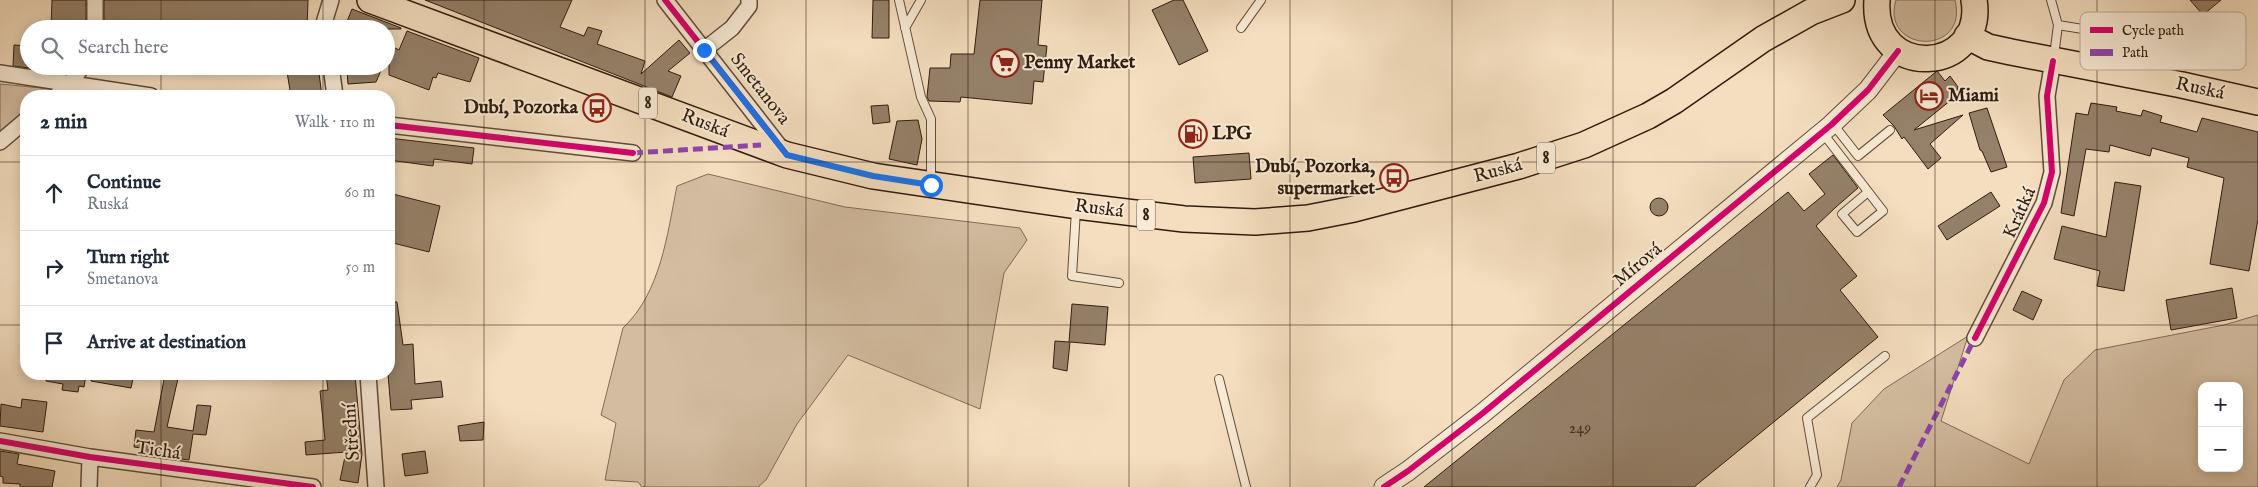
<!DOCTYPE html>
<html lang="en">
<head>
<meta charset="utf-8">
<style>
	body { margin:0; font-family:"IM FELL English",serif; background:#f2f2f3; color:#1f2937 }
	.controls { position:absolute; right:15px; bottom:15px; display:grid; overflow:hidden; border-radius:10px; box-shadow:0 2px 12px #0003 }
	.controls button { width:45px; height:45px; display:grid; place-items:center; padding:0; border:0; border-bottom:1px solid #e0e1e3; background:#fff; color:#1f2937; font:25px sans-serif }
	.stop { position:absolute; width:15px; height:15px; margin:-11px; border:4px solid #1a73e8; border-radius:50%; background:#fff }
	.stop.end { background:#1a73e8; border-color:#fff; box-shadow:0 1px 5px #0008 }
	.list { margin:0; padding:0; list-style:none }
	h2 { display:flex; justify-content:space-between; align-items:center; height:65px; margin:0; padding:0 20px; font-size:21px }
	h2 small { font-size:16px; font-weight:400; color:#747a83 }
	.list li { display:grid; grid-template-columns:32px 1fr auto; gap:15px; align-items:center; box-sizing:border-box; height:75px; padding:0 20px; border-top:1px solid #e0e1e3 }
	.list b { display:block; font-size:19px; white-space:nowrap }
	.list p { margin:0; font-size:16px; white-space:nowrap; color:#747a83 }
	.list em { font-size:16px; font-style:normal; color:#747a83 }
	.icon { flex:none; width:28px; height:28px; fill:none; stroke:currentColor; stroke-width:2; stroke-linecap:round; stroke-linejoin:round }
	.map { position:relative; flex:none; width:2258px; height:487px; overflow:hidden }
	.search { position:absolute; background:#fff; box-shadow:0 2px 12px #0003; left:20px; top:20px; width:375px; height:55px; display:flex; align-items:center; gap:12px; box-sizing:border-box; padding:0 18px; border-radius:28px; color:#747a83; font-size:19px }
	.panel { position:absolute; background:#fff; box-shadow:0 2px 12px #0003; left:20px; top:90px; width:375px; height:290px; border-radius:20px }
	.map>svg:first-child { display:block }
	.green { fill:#d3bda1; stroke:#816c58; fill-rule:evenodd }
	.building { fill:#95816a; stroke:#2f1c0e }
	.lines { fill:none; stroke-linecap:round; stroke-linejoin:round }
	.service-casing { stroke:#604c3a; stroke-width:10 }
	.minor-casing { stroke:#604c3a; stroke-width:18 }
	.tertiary-casing { stroke:#604c3a; stroke-width:21 }
	.primary-casing { stroke:#2f1c0e; stroke-width:28 }
	.service { stroke:#f8ead5; stroke-width:8 }
	.minor { stroke:#f8ead5; stroke-width:15 }
	.tertiary { stroke:#f8ead5; stroke-width:19 }
	.primary { stroke:#f4debf; stroke-width:25 }
	.quiet { stroke:#8e44ad; stroke-width:5; stroke-dasharray:10 5; stroke-linecap:butt }
	.cycleway-casing { stroke:#f8ead5; stroke-width:9 }
	.cycleway { stroke:#d6006c; stroke-width:6 }
	.route { stroke:#1a73e8; stroke-width:6 }
	.grid { fill:none; stroke:#2f1c0e; stroke-width:1; stroke-opacity:0.55 }
	.labels { text-anchor:middle; dominant-baseline:central; stroke-width:4; stroke-linejoin:round; paint-order:stroke }
	.number-label { font-size:16px; fill:#483525 }
	.shield { fill:#f8ead5; stroke:#6b5a4a; stroke-width:1 }
	.shield-label { font-size:18px; font-weight:bold; fill:#2f1c0e }
	.poi-label { font-size:19px; font-weight:bold; fill:#2f1c0e; stroke:#f8ead5; text-anchor:start }
	.street-label { font-size:19px; fill:#2f1c0e; stroke:#f8ead5 }
	.key { fill:#f8ead5; stroke:#bcac99; stroke-width:1 }
	.key-label { font-size:14px; fill:#2f1c0e }
</style>
</head>
<body>
<div class="map">
<svg width="2258" height="487" viewBox="0 0 2258 487">
	<rect width="100%" height="100%" fill="#f4debf"/>
	<filter id="stains"><feTurbulence type="fractalNoise" baseFrequency=".004" numOctaves="4"/><feColorMatrix values="0 0 0 0 .2 0 0 0 0 .09 0 0 0 0 .02 0 0 0 .5 -.17"/></filter>
	<radialGradient id="worn" r=".72"><stop offset=".6" stop-color="#630" stop-opacity="0"/><stop offset="1" stop-color="#630" stop-opacity=".3"/></radialGradient>
	<path class="green" d="M1896 0H1955C1969 57 1880 53 1896 0Z
		M0 84 52 89 44 96H26V111L0 134Z
		M708 174 845 207 1020 228 1027 240 1004 273 980 409 848 355 797 424 766 480 758 487H642L638 482 605 480 616 423 601 415 623 328C661 292 667 235 677 186Z
		M25 176H26V237H23Z
		M2258 315V487H1837L1841 480 1852 423 1884 389 1968 336 1941 421 2029 464 2064 380 2095 350 2224 325ZM2202 386H2239V468H2202Z"/>
	<path class="building" d="M52 0H86V28L51 27Z
		M104 0H308L307 29H157V26H104Z
		M425 0H572L560 27 584 36 588 27 602 31 597 44 645 61 641 74 679 40 690 53 668 71 681 76 672 97Z
		M873 0H889V38H872Z
		M980 0H1042L1038 45 1047 46 1043 82 1034 81 1032 104 961 97 960 102 929 101 927 97 930 68H950L951 54H974Z
		M1174 0H1183L1208 51 1179 65 1152 10Z
		M2190 0H2221L2203 15Z
		M352 9 401 28V29H344Z
		M407 31 479 58 470 82 438 73 436 78 433 77 429 90 389 75V45L399 50Z
		M14 45 29 46V68L13 66Z
		M286 66H318L322 96H291Z
		M382 68 376 82 348 84 347 71Z
		M1937 71 1945 81 1950 76 1958 87 1956 96 1914 130 1963 115 1930 144 1941 158 1928 169 1904 137 1902 139 1894 126 1883 115Z
		M2091 103 2117 107 2116 111 2141 116 2143 110 2162 116 2160 122 2197 132 2202 118 2258 132V219L2249 271 2210 264 2224 178 2187 167 2189 158 2152 148 2150 156 2110 145 2109 152 2086 149 2074 216 2061 213 2076 113 2088 115Z
		M888 105 890 122 873 124 871 106Z
		M1987 108 2007 167 1991 172 1982 151 1980 150 1969 113Z
		M918 120 922 139 917 165 889 159 897 121Z
		M389 138 474 148 472 164 434 159 433 166 389 160Z
		M1249 153 1251 179 1195 183 1193 157Z
		M1833 155 1858 188 1836 207 1816 226 1857 276 1840 290 1878 337 1694 487H1424L1788 192 1804 211 1825 194 1809 174Z
		M2115 182 2141 186 2124 291 2097 286 2100 271 2054 259 2062 226 2106 237Z
		M1991 192 2000 206 1947 240 1938 226Z
		M389 193 440 206 429 252 389 242Z
		M1650 207a9 9 0 1 1 18 0a9 9 0 1 1-18 0Z
		M2232 288 2237 318 2171 330 2166 300Z
		M2022 291 2042 300 2033 320 2013 310Z
		M389 302H397L403 345 413 344 415 384 441 381 443 397 411 400 412 409 391 410 388 374Z
		M1072 304 1108 307 1105 345 1070 342 1067 371 1053 368 1055 341 1069 342Z
		M46 374H86L84 387 79 386 78 392 62 390 63 384 46 381Z
		M92 374H134L131 388 91 381Z
		M165 374H179L167 427 193 431 197 405 211 406 206 435 193 434 189 460 141 453V448L134 447 136 430 154 432Z
		M326 374H355L362 454 358 483 340 480 346 452 306 455 305 442 325 440 320 391 328 390Z
		M22 399 47 402 43 432 0 426 1 404 21 408Z
		M484 422 483 440 460 441 458 426Z
		M0 451 19 454 17 464 55 471 52 487H20V484L3 483V477L0 476Z
		M425 451 428 473 405 476 402 454Z"/>
	<g class="lines">
		<defs>
			<path id="service" d="M899 0 921 97 931 119V180
				M2051 0 2058 25 2054 56
				M2058 25 2188 46
				M905 28 921 0
				M1241 28 1261 0
				M1833 124 1858 156 1890 130
				M1822 132 1883 211 1857 232 1842 214 1868 192
				M1076 210 1072 276 1119 283
				M1219 379 1246 487
				M1810 487 1817 475 1807 418 1885 356"/>
			<path id="minor" d="M95 0V29
				M665 0 784 152
				M325 29 324 23 331 0
				M704 50 732 28 749 6V0
				M331 66 335 96
				M0 73 151 96
				M56 96 71 84 82 66
				M389 125 633 153
				M0 142 26 120
				M1975 338 2044 203 2052 172 2047 96 2053 61
				M368 374 376 487
				M0 441 90 457 313 487
				M89 487 90 457"/>
			<path id="tertiary" d="M1384 487 1408 471 1483 413 1831 125 1868 90 1898 51"/>
			<path id="primary" d="M370 0 787 155 873 176 1077 206 1184 219 1255 222 1308 218 1354 209 1519 166 1584 145 1648 116 1674 101 1763 39 1811 12 1842 0
				M1877 0C1871 82 1986 74 1974 0
				M1967 36 1988 47 2011 52 2182 85 2258 102"/>
		</defs>
		<use href="#service" class="service-casing"/>
		<use href="#minor" class="minor-casing"/>
		<use href="#tertiary" class="tertiary-casing"/>
		<use href="#primary" class="primary-casing"/>
		<use href="#service" class="service"/>
		<use href="#minor" class="minor"/>
		<use href="#tertiary" class="tertiary"/>
		<use href="#primary" class="primary"/>
		<path class="quiet" d="M633 153 761 145
			M1899 487 1975 338"/>
		<defs>
			<path id="cycleway" d="M665 0 787 155
				M389 125 633 153
				M1975 338 2044 203 2052 172 2047 96 2053 61
				M0 441 90 457 313 487
				M1384 487 1408 471 1483 413 1831 125 1868 90 1898 51"/>
		</defs>
		<use href="#cycleway" class="cycleway-casing"/>
		<use href="#cycleway" class="cycleway"/>
	</g>
	<g class="lines">
		<path class="route" d="M704 50 787 155 873 176 931 185"/>
	</g>
	<path class="grid" d="M161 0V29M323 0V29M484 0V487M645 0V487M806 0V487M968 0V487M1129 0V487M1290 0V487M1452 0V487M1613 0V487M1774 0V487M1935 0V487M2097 0V487M161 66V96M323 66V96M0 162H26M389 162H2258M0 325H26M389 325H2258M161 374V487M323 374V487"/>
	<defs>
		<symbol id="supermarket-ring" viewBox="-11 -11 22 22"><circle r="9.5" fill="#f8ead5" stroke="#8f2418" stroke-width="1.5"/><path d="M-6-5.5h2.5l.6 2H6L4.5 2H-2.5L-4.4-4H-6ZM-1.5 3.2a1.3 1.3 0 1 0 .1 0ZM3 3.2a1.3 1.3 0 1 0 .1 0Z" fill="#8f2418"/></symbol>
		<symbol id="hotel-ring" viewBox="-11 -11 22 22"><circle r="9.5" fill="#f8ead5" stroke="#8f2418" stroke-width="1.5"/><path d="M-6-4.5h1.5V1H6V5H4.5V3h-9V5H-6ZM-4 0a1.8 1.8 0 1 1 3.6 0ZM.5 0V-2.5h3Q6-2.5 6 0Z" fill="#8f2418"/></symbol>
		<symbol id="bus-ring" viewBox="-11 -11 22 22"><circle r="9.5" fill="#f8ead5" stroke="#8f2418" stroke-width="1.5"/><path d="M-5-6H5V4H4V6H2V4H-2V6H-4V4H-5ZM-3.5-4V0h7V-4ZM-3.5 1.2v1.5H-2V1.2ZM2 1.2v1.5H3.5V1.2Z" fill="#8f2418"/></symbol>
		<symbol id="fuel-ring" viewBox="-11 -11 22 22"><circle r="9.5" fill="#f8ead5" stroke="#8f2418" stroke-width="1.5"/><path d="M-5.5-6h7V0h2V4h1.3V-2.5L3-4.5l.8-.8L6-3V5H2.5V1h-1V6h-7ZM-4.2-4.7v3.2H.2V-4.7Z" fill="#8f2418"/></symbol>
	</defs>
	<g fill-rule="evenodd">
		<use href="#supermarket-ring" x="989" y="47" width="32" height="32"/>
		<use href="#hotel-ring" x="1913" y="80" width="32" height="32"/>
		<use href="#bus-ring" x="581" y="92" width="32" height="32"/>
		<use href="#fuel-ring" x="1177" y="118" width="32" height="32"/>
		<use href="#bus-ring" x="1378" y="162" width="32" height="32"/>
	</g>
	<g class="labels">
		<g class="number-label">
			<text x="1580" y="429">249</text>
		</g>
		<g class="shield">
			<rect x="639" y="87.5" width="18" height="31" rx="4"/>
			<rect x="1537" y="142.5" width="18" height="31" rx="4"/>
			<rect x="1137" y="199.5" width="18" height="31" rx="4"/>
		</g>
		<g class="shield-label">
			<text x="648" y="103">8</text>
			<text x="1546" y="158">8</text>
			<text x="1146" y="215">8</text>
		</g>
		<g class="poi-label">
			<text x="1024" y="63">Penny Market</text>
			<text x="1948" y="96">Miami</text>
			<text x="578" y="108" text-anchor="end">Dubí, Pozorka</text>
			<text x="1212" y="134">LPG</text>
			<text x="1375" y="167" text-anchor="end">Dubí, Pozorka,<tspan x="1375" dy="22">supermarket</tspan></text>
		</g>
		<g class="street-label">
			<text transform="translate(760 89) rotate(52)">Smetanova</text>
			<text transform="translate(2200 89) rotate(12)">Ruská</text>
			<text transform="translate(705 124) rotate(21)">Ruská</text>
			<text transform="translate(1498 171) rotate(-15)">Ruská</text>
			<text transform="translate(1099 209) rotate(7)">Ruská</text>
			<text transform="translate(2020 213) rotate(-66)">Krátká</text>
			<text transform="translate(1638 265) rotate(-40)">Mírová</text>
			<text transform="translate(352 432) rotate(-94)">Střední</text>
			<text transform="translate(158 451) rotate(8)">Tichá</text>
		</g>
	</g>
	<rect x="2080" y="12" width="166" height="58" rx="8" class="key"/>
	<rect x="2090" y="27" width="23" height="6" fill="#d6006c"/>
	<rect x="2090" y="49" width="23" height="7" fill="#8e44ad"/>
	<g class="key-label">
		<text x="2122" y="35">Cycle path</text>
		<text x="2122" y="57">Path</text>
	</g>
	<rect width="100%" height="100%" filter="url(#stains)"/>
	<rect width="100%" height="100%" fill="url(#worn)"/>
</svg>
<div class="controls">
<button>+</button>
<button>−</button>
</div>
<div class="stop" style="left:931px;top:185px"></div>
<div class="stop end" style="left:704px;top:50px"></div>
<div class="search"><svg class="icon" aria-label="search" viewBox="0 0 24 24"><circle cx="10" cy="10" r="6"/><path d="M15 15l6 6"/></svg>Search here</div>
<section class="panel">
<h2>2 min<small>Walk · 110 m</small></h2>
<ul class="list">
<li><svg class="icon" aria-label="ahead" viewBox="0 0 24 24"><path d="M12 20V5M6 11l6-6 6 6"/></svg><div><b>Continue</b><p>Ruská</p></div><em>60 m</em></li>
<li><svg class="icon" aria-label="right" viewBox="0 0 24 24"><path d="M7 20v-9h11M14 6l5 5-5 5"/></svg><div><b>Turn right</b><p>Smetanova</p></div><em>50 m</em></li>
<li><svg class="icon" aria-label="arrive" viewBox="0 0 24 24"><path d="M6 21V4h12l-3 4 3 4H6"/></svg><div><b>Arrive at destination</b></div></li>
</ul>
</section>
</div>
</body>
</html>
